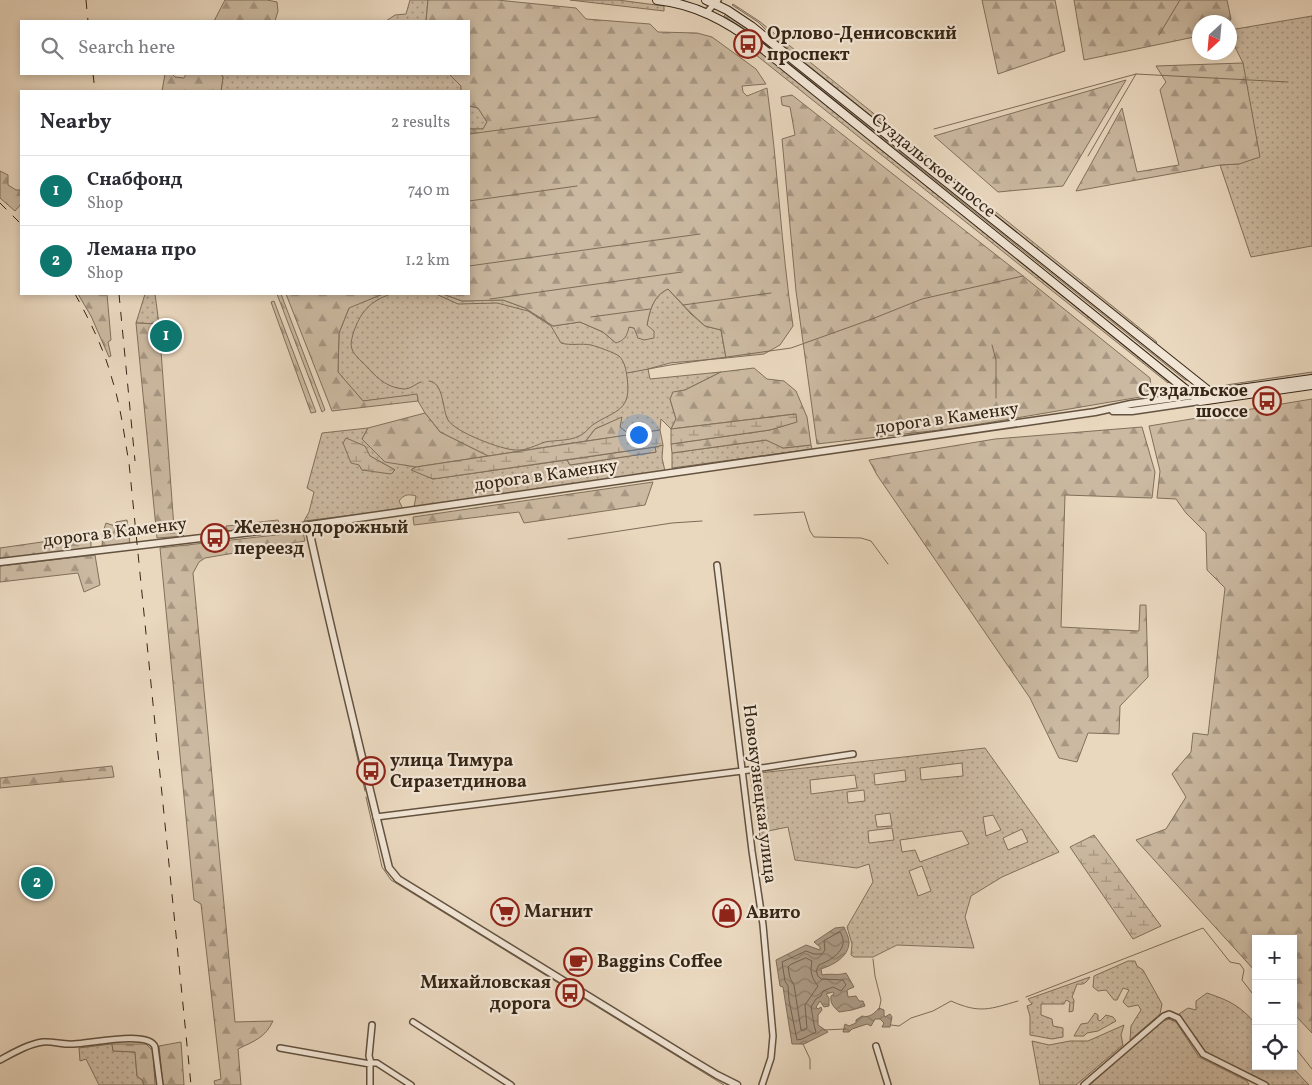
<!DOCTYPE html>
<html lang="en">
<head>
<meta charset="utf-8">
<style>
	body { margin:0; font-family:Vollkorn,serif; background:#f7f7f7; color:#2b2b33 }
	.controls { position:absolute; right:15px; bottom:15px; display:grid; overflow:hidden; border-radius:0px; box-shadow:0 2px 8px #0003 }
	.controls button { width:45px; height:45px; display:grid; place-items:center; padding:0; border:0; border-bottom:1px solid #e1e1e2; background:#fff; color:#2b2b33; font:25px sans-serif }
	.compass { position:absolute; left:1192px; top:15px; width:45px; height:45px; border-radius:50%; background:#fff; box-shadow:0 2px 8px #0003; rotate:206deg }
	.you { position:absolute; left:638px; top:434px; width:18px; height:18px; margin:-12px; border:4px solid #fff; border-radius:50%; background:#1a73e8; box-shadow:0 0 0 8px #1a73e833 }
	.badge { display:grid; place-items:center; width:32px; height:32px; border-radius:50%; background:#0f766e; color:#fff; font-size:16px; font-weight:700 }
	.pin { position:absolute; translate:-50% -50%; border:2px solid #fff; box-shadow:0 1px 5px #0006 }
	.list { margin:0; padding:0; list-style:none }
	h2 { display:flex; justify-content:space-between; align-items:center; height:65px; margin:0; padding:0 20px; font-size:21px }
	h2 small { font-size:16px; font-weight:400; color:#7c7c81 }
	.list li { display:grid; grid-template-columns:32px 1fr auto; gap:15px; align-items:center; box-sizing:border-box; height:70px; padding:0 20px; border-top:1px solid #e1e1e2 }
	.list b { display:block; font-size:19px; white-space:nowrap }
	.list p { margin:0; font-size:16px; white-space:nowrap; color:#7c7c81 }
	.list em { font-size:16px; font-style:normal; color:#7c7c81 }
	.icon { flex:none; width:28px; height:28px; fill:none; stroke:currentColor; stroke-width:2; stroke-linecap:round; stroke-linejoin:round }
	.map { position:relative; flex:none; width:1312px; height:1085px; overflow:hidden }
	.search { position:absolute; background:#fff; box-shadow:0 2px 8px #0003; left:20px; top:20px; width:450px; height:55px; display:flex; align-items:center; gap:12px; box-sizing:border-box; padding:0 18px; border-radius:0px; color:#7c7c81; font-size:19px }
	.panel { position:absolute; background:#fff; box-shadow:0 2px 8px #0003; left:20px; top:90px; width:450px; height:205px; border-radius:0px }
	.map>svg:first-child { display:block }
	.grass { fill:url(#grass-dots); stroke:#80705b; fill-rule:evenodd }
	.forest { fill:url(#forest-firs); stroke:#80705b }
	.wetland { fill:url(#wetland-marsh); stroke:#80705b }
	.water { fill:url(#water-waves); stroke:#7d6c58 }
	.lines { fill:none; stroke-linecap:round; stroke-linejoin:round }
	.shore { stroke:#71604d; stroke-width:1 }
	.stream { stroke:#7d6c58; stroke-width:1 }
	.minor-casing { stroke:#63523f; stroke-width:8 }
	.tertiary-casing { stroke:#63523f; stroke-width:9 }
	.secondary-casing { stroke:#362615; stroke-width:10 }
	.minor { stroke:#f1e5d5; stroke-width:5 }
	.tertiary { stroke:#f1e5d5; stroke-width:6 }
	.secondary { stroke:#f1e5d5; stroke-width:8 }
	.rail { stroke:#362615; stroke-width:1; stroke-dasharray:9 9; stroke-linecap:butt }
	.labels { text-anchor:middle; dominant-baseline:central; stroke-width:4.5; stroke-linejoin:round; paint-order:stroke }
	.poi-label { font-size:18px; font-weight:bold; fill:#362615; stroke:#f1e5d5; text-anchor:start }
	.street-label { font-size:18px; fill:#362615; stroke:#f1e5d5 }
</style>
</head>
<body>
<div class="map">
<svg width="1312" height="1085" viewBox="0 0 1312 1085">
	<defs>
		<pattern id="grass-dots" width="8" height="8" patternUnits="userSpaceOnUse" patternTransform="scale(1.25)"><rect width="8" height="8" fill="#cbb9a1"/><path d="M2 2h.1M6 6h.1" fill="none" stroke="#a69682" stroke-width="1.8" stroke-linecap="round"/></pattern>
		<pattern id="forest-firs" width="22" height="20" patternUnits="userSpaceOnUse" patternTransform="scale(1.25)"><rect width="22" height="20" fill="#cbb9a1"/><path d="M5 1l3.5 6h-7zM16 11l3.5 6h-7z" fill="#a69682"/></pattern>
		<pattern id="wetland-marsh" width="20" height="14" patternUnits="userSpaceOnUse" patternTransform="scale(1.25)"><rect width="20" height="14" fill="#cbb9a1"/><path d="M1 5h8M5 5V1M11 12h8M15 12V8" fill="none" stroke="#a69682"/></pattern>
		<pattern id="water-waves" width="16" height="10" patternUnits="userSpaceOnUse" patternTransform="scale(1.25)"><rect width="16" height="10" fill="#ac9b85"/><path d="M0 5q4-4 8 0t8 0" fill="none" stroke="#8d7e6c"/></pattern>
	</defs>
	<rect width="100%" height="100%" fill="#e9d7be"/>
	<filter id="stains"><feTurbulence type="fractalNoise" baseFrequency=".004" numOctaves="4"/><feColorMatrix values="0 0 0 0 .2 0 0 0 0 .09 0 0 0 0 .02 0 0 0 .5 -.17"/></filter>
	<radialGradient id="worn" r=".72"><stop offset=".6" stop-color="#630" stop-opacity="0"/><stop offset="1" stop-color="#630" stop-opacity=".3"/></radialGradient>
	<path class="grass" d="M410 0H428L426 21H386L395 15 406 14Z
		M570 0H618L664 6V11Z
		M733 4 759 21 1157 342 1155 344 773 37 758 22 732 5Z
		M726 14 753 31 1189 380H1185L752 34 724 16Z
		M1312 16V246L1251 257 1220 165 1239 164 1243 63 1230 37V30Z
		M753 49 763 54 1127 344 1145 361 1169 382 1168 383 751 51Z
		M221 74H449L461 86V91H221L223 77Z
		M469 106 478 108 487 122 483 129H469Z
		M668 289 691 314 705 326 721 330 726 358 670 363 648 369 650 379 721 372 685 390 673 393 670 399 676 419 671 429 661 419 660 430 630 435 619 427 621 418 595 429 586 441 488 456 440 432 425 413 418 401 417 395 363 401 338 372 339 333 349 308 339 294 360 302 383 294H443L462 301 503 300 525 308 553 326 580 322 603 332 616 343 629 327 634 328 647 325C650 310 653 296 668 289Z
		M145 294H155L159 324 136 323Z
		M1312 372V375L1226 387V385Z
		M368 428 362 439 405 465 416 467 412 469 433 479 567 460 570 465 656 452 655 447 663 445 662 458 665 471 414 507 416 496C409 494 404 494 399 501L403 509 304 521 309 512 314 492 307 488 322 433ZM370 456 395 470H362L359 464Z
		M767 440 783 448 811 445 812 449 672 468V453Z
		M985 748 1059 852 1002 877 971 896 965 917 974 948 897 945 873 957H854L851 955 852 944 847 927 873 882 869 864 857 868 795 860 788 827 768 831 770 841 761 843 750 774ZM962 763 963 776 921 780 920 768ZM905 770 906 781 875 785 874 774ZM855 775 857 788 811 794 810 780ZM864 790 865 801 848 803 847 792ZM890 813 892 826 877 827 875 815ZM993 815 1001 830 986 836 983 817ZM892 828 894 840 869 843 868 831ZM1022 829 1028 842 1008 850 1003 838ZM962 831 969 844 920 862 915 850 902 852 900 840ZM922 866 931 891 918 896 909 871Z
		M1128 961H1135L1137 966 1143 970 1162 1004 1160 1014 1130 1040 1131 1026 1141 1010 1138 1005 1128 1007 1123 1002 1129 990 1123 988 1117 1000H1114L1106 990 1098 991 1093 987 1094 976Z
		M1090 977C1086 983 1084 985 1077 984L1072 997 1074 1000 1073 1011 1069 1012 1070 1002 1066 1000 1064 1004H1041V1015L1052 1019 1053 1026 1063 1028V1037L1052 1039 1030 1035V1016L1027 1006 1032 1004 1028 999Z
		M1207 993C1230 1001 1239 1005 1256 1024V1066H1291L1309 1085H1270L1212 1056 1205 1051 1179 1014 1188 1008 1196 1010V1001Z
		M1095 1013 1098 1015V1020L1100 1021 1106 1015 1113 1017 1116 1021 1098 1031 1087 1033 1084 1036H1074L1081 1024 1088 1023Z
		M1169 1019 1176 1022 1199 1057 1247 1081 1249 1085H1089L1160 1022Z
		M1124 1025 1121 1035 1123 1045 1076 1085H1040L1032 1041 1049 1045 1070 1041H1088Z
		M112 1044 113 1051 135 1052 137 1076 143 1081 144 1085H99L86 1059 80 1061 79 1048Z"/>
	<path class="forest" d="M225 0H267L277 2 278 11 275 21H214Z
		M428 0H497L576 8 586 19 650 24 658 32 697 33 712 37 756 69 766 84 742 86 743 92 747 96 767 88C778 167 781 247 793 326L780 345 764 354 726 358 721 330 705 326 692 314 668 289C653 296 650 310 647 325L654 331V338L644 340 638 338 634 328 629 327C627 336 625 340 616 343L603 332 580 322 553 326 525 308 503 300 462 301 443 294H469V234L471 229 469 224V129H483L487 122 478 108 469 106V91H461V86L449 74H469V21H426Z
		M982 0H1055L1065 51 998 74Z
		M1074 0H1227L1231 19 1229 22H1200L1199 36 1084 60Z
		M1243 63 1260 157 1239 164 1220 165 1076 191 1122 108 1137 172 1179 165 1160 90 1166 82 1156 66Z
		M165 74H172L175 77 184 78 186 74H221L223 77 221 91H162Z
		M1126 80 1063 186 998 192 934 136Z
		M792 95 1023 276 1150 378 1152 395 957 428 817 444 796 291 782 139 795 135 790 107 782 105 781 97Z
		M0 171 8 175V185L16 190H21V204L15 211 0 198Z
		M78 294H107L111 340 108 342 111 356 109 357 91 316Z
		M277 294H281L325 410 322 412Z
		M286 294H383L349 308 339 333 338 372 363 401 417 394 418 401 332 411Z
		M274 301 316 412 311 413 271 302Z
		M136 323 159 324 174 528 184 536 157 538Z
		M754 368 767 379 784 381 796 391 807 417 811 445 783 448 766 440 672 453 671 444 770 430 796 422 795 414 671 429 676 419 670 399 673 392 685 390 721 372Z
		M1312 399V1033L1293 1013V939H1256V972L1136 840 1166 829 1186 797 1172 774 1191 752 1193 733 1208 735 1225 588 1207 570 1206 533 1186 513 1176 499 1157 498 1160 471 1149 426Z
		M425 413 440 432 488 456 416 467 385 462 362 439 368 428Z
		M622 417 620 427 630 435 586 441 595 429Z
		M1142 427 1155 472 1152 498 1065 495 1061 627 1139 631 1140 605H1146L1148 677 1120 706 1119 734 1088 733 1077 762 1059 758 1030 698 877 475 869 460 995 439Z
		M655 447 656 452 570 465 567 460Z
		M653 482 645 505 524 523 519 512 414 525 413 517Z
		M248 519 251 523 278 520 280 525 226 531V526L237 525 238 521Z
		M127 520 130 543 102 547 103 532 106 523 115 526 116 522Z
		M303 532 305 541 205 558 199 562 193 573 235 1022 273 1021C265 1038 254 1041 238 1049L241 1085H215L214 1081 221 1079 201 904 194 900 160 548Z
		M91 535V548L0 559V548Z
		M95 555 100 585 84 592 78 573 0 582V566Z
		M112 766 114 777 0 788V778Z
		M181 1042 184 1085H163L159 1046Z
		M112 1044H146L153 1051 155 1085H144L143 1081 137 1076 135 1052 113 1051Z"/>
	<path class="wetland" d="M796 414 797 422 770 430 671 444V429Z
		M660 430 663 445 655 447 433 479 411 470 416 467Z
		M346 438 365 446 370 456 395 470 391 474 362 470 359 465 351 463 343 443Z
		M1094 835 1161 926 1133 939 1070 847Z"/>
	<path class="water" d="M844 927C846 932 849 937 849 942 849 957 833 965 821 969L822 975C830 973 837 976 846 973L854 987 847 990 848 997 856 996 859 1001H863L865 1006 852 1010 839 1012C834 1007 830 1004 831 996L834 994 833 992 826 994 829 998V1006L824 1007 820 1001 816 1007 818 1009 821 1007 822 1010 818 1015V1025L828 1032 804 1044H792L783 987 780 986 776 960 806 945 820 950V947L814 942 835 928Z
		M879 1008 884 1010V1015L885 1017 890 1014 892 1017 890 1027H882L884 1023 880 1019H875L871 1026 867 1024 852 1029 849 1032H843L845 1024 849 1026 856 1023V1020L862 1016C869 1018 874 1014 879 1008Z"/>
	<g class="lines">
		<path class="shore" d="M840 932C851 948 832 960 819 965L816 971 818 976 821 979 843 980 846 985 841 991 833 987 823 991 821 996 816 999 811 1007C813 1016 813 1023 816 1032L802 1039 797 1040 789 1000 788 986 785 981 782 962 806 951 814 954H822L825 950 824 941Z
			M806 958 812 961C810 972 811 977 818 986L805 1005 807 1028 803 1031 801 1030 794 985 790 978 788 967 790 965Z"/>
		<path class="stream" d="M1159 35 1180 0
			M934 129 1136 74 1288 82
			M469 134 598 117
			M1088 156 1136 74
			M469 201 577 186
			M469 266 700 234
			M391 294C370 301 360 312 353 334 352 339 350 343 352 349 354 356 364 363 369 369 379 380 389 388 404 389 411 389 415 384 421 382
			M490 299 682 272
			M683 305 771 293
			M591 317 650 309
			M992 345 996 360V398
			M627 373 670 365 791 348 872 319 922 299 1023 276
			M429 381C444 382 442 409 448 420 455 432 502 450 516 450 526 451 536 445 545 442 556 440 570 441 579 436 585 434 589 427 594 424 616 410 632 411 627 377 626 370 625 362 619 356 615 353 596 346 591 345 581 343 571 346 561 343L551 326 528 311 497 303 458 304 436 294
			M754 515 804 512 810 531 814 537 861 538 871 541 888 564
			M568 539 672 523 702 521
			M352 734 365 791
			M366 797 382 867 391 880 724 1085
			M873 959 875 976 881 1000 879 1010
			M1026 997 1203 928 1230 962 1240 964 1244 970 1242 980 1256 998
			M891 1025 899 1026 911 1018 933 1011 951 1001C980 1014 990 1009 1018 1001
			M824 1030 845 1029
			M803 1044 810 1059V1069
			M1293 1045 1312 1069"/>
		<defs>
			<path id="minor" d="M706 13 718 0
				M717 565 752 851 763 925 773 1036 771 1058 762 1085
				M376 817 742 771 853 754
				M413 1022 511 1085
				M876 1046 888 1085
				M280 1048 370 1064
				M0 1060C13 1053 28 1044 43 1042 53 1041 63 1045 74 1044 89 1044 149 1030 155 1047L160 1085
				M371 1063H377L411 1085
				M370 1085V1064L371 1063 369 1056 372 1025
				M1084 1085 1164 1016 1169 1014 1178 1018 1203 1054 1265 1085"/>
			<path id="tertiary" d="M1113 411H1132L1200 401
				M308 525C333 640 361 754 389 868L398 879 692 1060 717 1075 737 1085
				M0 562 303 526 1095 412 1131 404 1211 393 1209 396"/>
			<path id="secondary" d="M657 0C695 4 726 21 757 44L1200 401 1312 385
				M706 0 727 10 751 26 1211 393 1312 379"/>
		</defs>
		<use href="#minor" class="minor-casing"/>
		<use href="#tertiary" class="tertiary-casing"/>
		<use href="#secondary" class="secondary-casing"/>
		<use href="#minor" class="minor"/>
		<use href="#tertiary" class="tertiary"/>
		<use href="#secondary" class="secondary"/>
		<path class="rail" d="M86 0 88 21
			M93 74 95 91
			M0 203 21 224
			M75 294C90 321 104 349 112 379 121 407 124 435 129 463L191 1085
			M119 294 135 461"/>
	</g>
	<defs>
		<symbol id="bus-ring" viewBox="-11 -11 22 22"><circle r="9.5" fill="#f1e5d5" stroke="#8f2418" stroke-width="1.5"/><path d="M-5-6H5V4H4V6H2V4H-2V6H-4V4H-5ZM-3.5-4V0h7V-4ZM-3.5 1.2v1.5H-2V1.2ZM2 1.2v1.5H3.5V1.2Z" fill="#8f2418"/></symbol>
		<symbol id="supermarket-ring" viewBox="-11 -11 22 22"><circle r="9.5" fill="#f1e5d5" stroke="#8f2418" stroke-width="1.5"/><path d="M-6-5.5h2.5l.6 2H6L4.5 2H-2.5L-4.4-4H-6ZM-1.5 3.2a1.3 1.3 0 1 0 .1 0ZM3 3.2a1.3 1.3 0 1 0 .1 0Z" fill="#8f2418"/></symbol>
		<symbol id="shop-ring" viewBox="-11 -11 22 22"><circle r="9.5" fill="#f1e5d5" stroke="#8f2418" stroke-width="1.5"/><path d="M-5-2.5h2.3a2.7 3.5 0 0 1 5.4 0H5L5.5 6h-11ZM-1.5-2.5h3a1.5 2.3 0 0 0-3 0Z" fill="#8f2418"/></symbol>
		<symbol id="cafe-ring" viewBox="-11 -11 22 22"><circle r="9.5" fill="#f1e5d5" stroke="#8f2418" stroke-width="1.5"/><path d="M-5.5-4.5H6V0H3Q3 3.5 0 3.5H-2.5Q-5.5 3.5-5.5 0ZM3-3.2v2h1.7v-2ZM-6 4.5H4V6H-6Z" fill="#8f2418"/></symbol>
	</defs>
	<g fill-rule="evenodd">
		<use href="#bus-ring" x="732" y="28" width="32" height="32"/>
		<use href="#bus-ring" x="1251" y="385" width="32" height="32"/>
		<use href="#bus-ring" x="199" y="522" width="32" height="32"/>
		<use href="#bus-ring" x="355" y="755" width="32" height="32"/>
		<use href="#supermarket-ring" x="489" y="896" width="32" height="32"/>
		<use href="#shop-ring" x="711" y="897" width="32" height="32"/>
		<use href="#cafe-ring" x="562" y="946" width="32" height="32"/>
		<use href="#bus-ring" x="554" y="977" width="32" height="32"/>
	</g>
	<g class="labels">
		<g class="poi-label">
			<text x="767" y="34">Орлово-Денисовский<tspan x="767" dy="21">проспект</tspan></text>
			<text x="1248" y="391" text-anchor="end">Суздальское<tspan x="1248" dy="21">шоссе</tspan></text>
			<text x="234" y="528">Железнодорожный<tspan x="234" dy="21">переезд</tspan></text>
			<text x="390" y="761">улица Тимура<tspan x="390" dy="21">Сиразетдинова</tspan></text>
			<text x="524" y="912">Магнит</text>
			<text x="746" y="913">Авито</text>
			<text x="597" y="962">Baggins Coffee</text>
			<text x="551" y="983" text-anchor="end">Михайловская<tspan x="551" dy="21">дорога</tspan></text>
		</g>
		<g class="street-label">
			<text transform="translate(933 166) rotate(39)">Суздальское шоссе</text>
			<text transform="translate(947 419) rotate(-8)">дорога в Каменку</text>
			<text transform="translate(546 476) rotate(-8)">дорога в Каменку</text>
			<text transform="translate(115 533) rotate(-7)">дорога в Каменку</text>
			<text transform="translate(759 794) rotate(83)">Новокузнецкая улица</text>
		</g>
	</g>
	<rect width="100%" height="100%" filter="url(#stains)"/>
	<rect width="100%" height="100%" fill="url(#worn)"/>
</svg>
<div class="controls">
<button>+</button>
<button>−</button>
<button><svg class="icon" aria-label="locate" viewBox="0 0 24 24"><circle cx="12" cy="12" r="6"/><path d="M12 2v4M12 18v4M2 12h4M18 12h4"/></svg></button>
</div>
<svg class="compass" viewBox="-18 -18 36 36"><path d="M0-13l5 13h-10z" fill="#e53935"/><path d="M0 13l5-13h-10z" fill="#7c7c81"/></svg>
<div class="you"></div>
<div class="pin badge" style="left:166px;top:336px">1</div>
<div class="pin badge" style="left:37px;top:883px">2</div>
<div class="search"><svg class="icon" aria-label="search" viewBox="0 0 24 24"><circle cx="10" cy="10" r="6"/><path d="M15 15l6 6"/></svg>Search here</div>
<section class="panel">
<h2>Nearby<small>2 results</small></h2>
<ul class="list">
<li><span class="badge">1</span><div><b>Снабфонд</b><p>Shop</p></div><em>740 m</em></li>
<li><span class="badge">2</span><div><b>Лемана про</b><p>Shop</p></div><em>1.2 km</em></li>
</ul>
</section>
</div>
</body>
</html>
